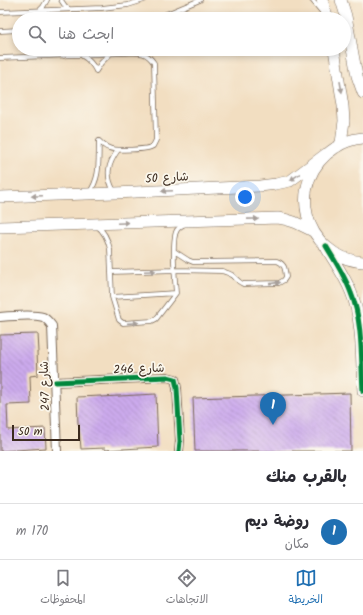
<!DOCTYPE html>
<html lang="ar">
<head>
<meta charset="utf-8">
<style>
	body { margin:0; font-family:Kalam,"Playpen Sans Arabic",sans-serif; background:#f2f2f3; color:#2b2b33; direction:rtl }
	.scale { position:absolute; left:12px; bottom:10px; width:68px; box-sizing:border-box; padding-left:4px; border:2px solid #3b2a1e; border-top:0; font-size:11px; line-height:14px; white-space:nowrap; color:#3b2a1e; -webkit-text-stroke:3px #fbf7ec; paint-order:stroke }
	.you { position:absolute; left:245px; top:197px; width:14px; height:14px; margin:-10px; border:3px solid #fff; border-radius:50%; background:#1a73e8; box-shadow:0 0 0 6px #1a73e833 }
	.badge { display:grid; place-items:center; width:26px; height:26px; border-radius:50%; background:#1f6fb2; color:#fff; font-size:13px; font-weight:700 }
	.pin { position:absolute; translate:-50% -33px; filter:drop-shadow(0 1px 2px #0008) }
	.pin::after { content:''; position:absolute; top:21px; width:14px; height:12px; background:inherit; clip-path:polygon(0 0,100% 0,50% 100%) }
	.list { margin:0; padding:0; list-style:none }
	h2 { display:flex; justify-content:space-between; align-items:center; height:52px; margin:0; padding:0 16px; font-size:17px }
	h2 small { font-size:13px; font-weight:400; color:#7c7c81 }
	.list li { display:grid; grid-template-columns:26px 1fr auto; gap:12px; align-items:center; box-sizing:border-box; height:56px; padding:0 16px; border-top:1px solid #e1e1e2 }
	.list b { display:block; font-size:15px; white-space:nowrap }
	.list p { margin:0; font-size:13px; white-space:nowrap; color:#7c7c81 }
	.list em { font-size:13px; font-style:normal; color:#7c7c81 }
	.icon { flex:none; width:22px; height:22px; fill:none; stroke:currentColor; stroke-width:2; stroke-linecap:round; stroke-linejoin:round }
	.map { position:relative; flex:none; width:363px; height:451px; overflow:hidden; direction:ltr }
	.search { position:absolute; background:#fff; box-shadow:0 2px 6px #0003; left:12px; right:12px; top:12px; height:44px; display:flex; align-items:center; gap:10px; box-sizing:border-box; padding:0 14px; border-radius:22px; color:#7c7c81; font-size:15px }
	.sheet { height:108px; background:#fff }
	nav { display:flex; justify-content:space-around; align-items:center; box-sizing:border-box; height:56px; border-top:1px solid #e1e1e2; background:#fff; font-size:11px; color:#7c7c81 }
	nav a { display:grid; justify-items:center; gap:2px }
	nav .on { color:#1f6fb2 }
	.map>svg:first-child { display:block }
	.building { fill:url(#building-back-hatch) }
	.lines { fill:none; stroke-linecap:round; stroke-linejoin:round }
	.lane-casing { stroke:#7b6957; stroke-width:5.5 }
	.street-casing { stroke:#7b6957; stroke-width:10 }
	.secondary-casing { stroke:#7b6957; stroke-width:12 }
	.lane { stroke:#fff; stroke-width:4 }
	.street { stroke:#fff; stroke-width:8 }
	.secondary { stroke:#fff; stroke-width:11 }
	.cycleway-casing { stroke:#fbf7ec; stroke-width:8 }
	.cycleway { stroke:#00873e; stroke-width:5 }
	.oneway { fill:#a79f9a }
	.labels { text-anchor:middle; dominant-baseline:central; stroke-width:3.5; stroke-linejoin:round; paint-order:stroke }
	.street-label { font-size:12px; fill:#3b2a1e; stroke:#fbf7ec }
</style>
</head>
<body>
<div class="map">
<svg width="363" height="451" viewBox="0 0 363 451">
	<defs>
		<pattern id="building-back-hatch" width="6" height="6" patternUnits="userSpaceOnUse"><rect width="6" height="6" fill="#ccaaed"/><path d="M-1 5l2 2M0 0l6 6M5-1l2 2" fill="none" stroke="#a78bbf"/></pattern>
	</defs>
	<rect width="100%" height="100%" fill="#fbf7ec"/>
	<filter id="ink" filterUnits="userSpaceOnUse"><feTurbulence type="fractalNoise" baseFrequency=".025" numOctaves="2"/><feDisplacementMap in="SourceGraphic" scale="8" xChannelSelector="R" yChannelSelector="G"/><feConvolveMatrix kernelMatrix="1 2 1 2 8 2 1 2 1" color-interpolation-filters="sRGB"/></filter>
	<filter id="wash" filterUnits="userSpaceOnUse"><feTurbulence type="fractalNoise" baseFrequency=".012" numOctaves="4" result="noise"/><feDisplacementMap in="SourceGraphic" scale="16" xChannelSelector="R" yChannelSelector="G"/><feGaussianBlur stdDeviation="0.9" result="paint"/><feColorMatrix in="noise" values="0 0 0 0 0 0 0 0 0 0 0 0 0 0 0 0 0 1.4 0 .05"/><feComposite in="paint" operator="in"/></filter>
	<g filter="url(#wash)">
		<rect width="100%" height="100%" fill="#f2dec1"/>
		<g id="blocks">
			<path class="building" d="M38 334 39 352H37L38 375 30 376 31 404 7 405 8 430 45 428 46 448 0 451V335Z
				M350 393 351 451H195L193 398Z
				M156 394 158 447 105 450V448L81 449 79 424H78L77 397 101 396V397Z"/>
		</g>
	</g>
	<g filter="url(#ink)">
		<use href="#blocks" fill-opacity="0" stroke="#7b6957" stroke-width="1"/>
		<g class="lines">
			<defs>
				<path id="lane" d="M61 0 65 6 69 9
					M312 0 322 12
					M39 11 43 7 47 0
					M0 12 102 8 128 5 144 0
					M154 19 200 0
					M0 31 19 30
					M54 49V56
					M81 55C88 59 93 64 96 71
					M64 56V49
					M0 58 123 53C138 53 145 50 154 63L156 140C155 142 154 144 153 146 148 150 115 151 109 148 105 147 102 144 99 141
					M96 71 101 63 110 54
					M114 191C105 175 108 164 118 150
					M89 193C101 177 98 160 99 141
					M97 226C105 232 108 240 110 249L112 297 176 293
					M111 272 175 270 222 271C225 272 229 273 232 275 236 278 238 282 243 284L279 283 284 280 286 277C285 269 285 264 277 261L193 262 188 260 174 251
					M112 297 119 320 123 323 152 321 156 319 176 293C175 281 171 238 177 230 179 227 183 225 185 224"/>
				<path id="street" d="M0 317C11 316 33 314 43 317 47 319 49 322 52 326L57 451
					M55 382 167 377 175 379 177 388 180 441 179 451"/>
				<path id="secondary" d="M322 0 328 19
					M341 0 346 16 357 76 363 93
					M334 49 343 106 344 121 341 143
					M363 138C352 139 343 142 335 148 284 181 303 257 363 262
					M0 197 115 193 260 186 276 184 290 181 326 154
					M0 227 278 218C293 220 301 225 313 231
					M327 249C335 263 345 277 351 292 363 320 361 360 363 391"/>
			</defs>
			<use href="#lane" class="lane-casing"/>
			<use href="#street" class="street-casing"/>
			<use href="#secondary" class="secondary-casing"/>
			<use href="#lane" class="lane"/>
			<use href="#street" class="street"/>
			<use href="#secondary" class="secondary"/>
			<defs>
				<path id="cycleway" d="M326 246C335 261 345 276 351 293 363 321 361 360 363 391
					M55 382 167 377 175 379 177 388 180 441 179 451"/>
			</defs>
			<use href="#cycleway" class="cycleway-casing"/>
			<use href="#cycleway" class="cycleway"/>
		</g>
		<defs><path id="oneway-solid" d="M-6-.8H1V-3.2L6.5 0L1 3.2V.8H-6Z"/></defs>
		<g class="oneway">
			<use href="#oneway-solid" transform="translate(341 87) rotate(80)"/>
			<use href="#oneway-solid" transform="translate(295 177) rotate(146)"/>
			<use href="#oneway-solid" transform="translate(167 191) rotate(177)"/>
			<use href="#oneway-solid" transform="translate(37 196) rotate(178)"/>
			<use href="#oneway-solid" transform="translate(253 219) rotate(-1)"/>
			<use href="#oneway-solid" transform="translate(123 223) rotate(-2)"/>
			<use href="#oneway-solid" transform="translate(150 271) rotate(-2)"/>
			<use href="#oneway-solid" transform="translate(275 283) rotate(-7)"/>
			<use href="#oneway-solid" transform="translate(133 323) rotate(-4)"/>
		</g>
	</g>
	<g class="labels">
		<g class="street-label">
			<text transform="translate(167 178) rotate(-3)">شارع 50</text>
			<text transform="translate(139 369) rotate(-2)">شارع 246</text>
			<text transform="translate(45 386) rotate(-92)">شارع 247</text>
		</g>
	</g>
</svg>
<div class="scale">50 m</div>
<div class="you"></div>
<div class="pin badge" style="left:273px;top:425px">1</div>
<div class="search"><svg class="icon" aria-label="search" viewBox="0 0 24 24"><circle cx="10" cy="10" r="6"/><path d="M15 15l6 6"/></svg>ابحث هنا</div>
</div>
<section class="sheet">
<h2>بالقرب منك<small></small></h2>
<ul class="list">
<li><span class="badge">1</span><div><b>روضة ديم</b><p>مكان</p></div><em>170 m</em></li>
</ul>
</section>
<nav>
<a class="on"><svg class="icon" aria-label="map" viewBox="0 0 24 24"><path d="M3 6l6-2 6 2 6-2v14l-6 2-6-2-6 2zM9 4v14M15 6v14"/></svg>الخريطة</a>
<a><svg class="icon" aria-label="directions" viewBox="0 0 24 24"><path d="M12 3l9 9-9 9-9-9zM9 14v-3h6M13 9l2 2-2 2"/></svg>الاتجاهات</a>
<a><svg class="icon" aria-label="saved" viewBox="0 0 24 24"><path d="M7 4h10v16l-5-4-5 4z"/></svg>المحفوظات</a>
</nav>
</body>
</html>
